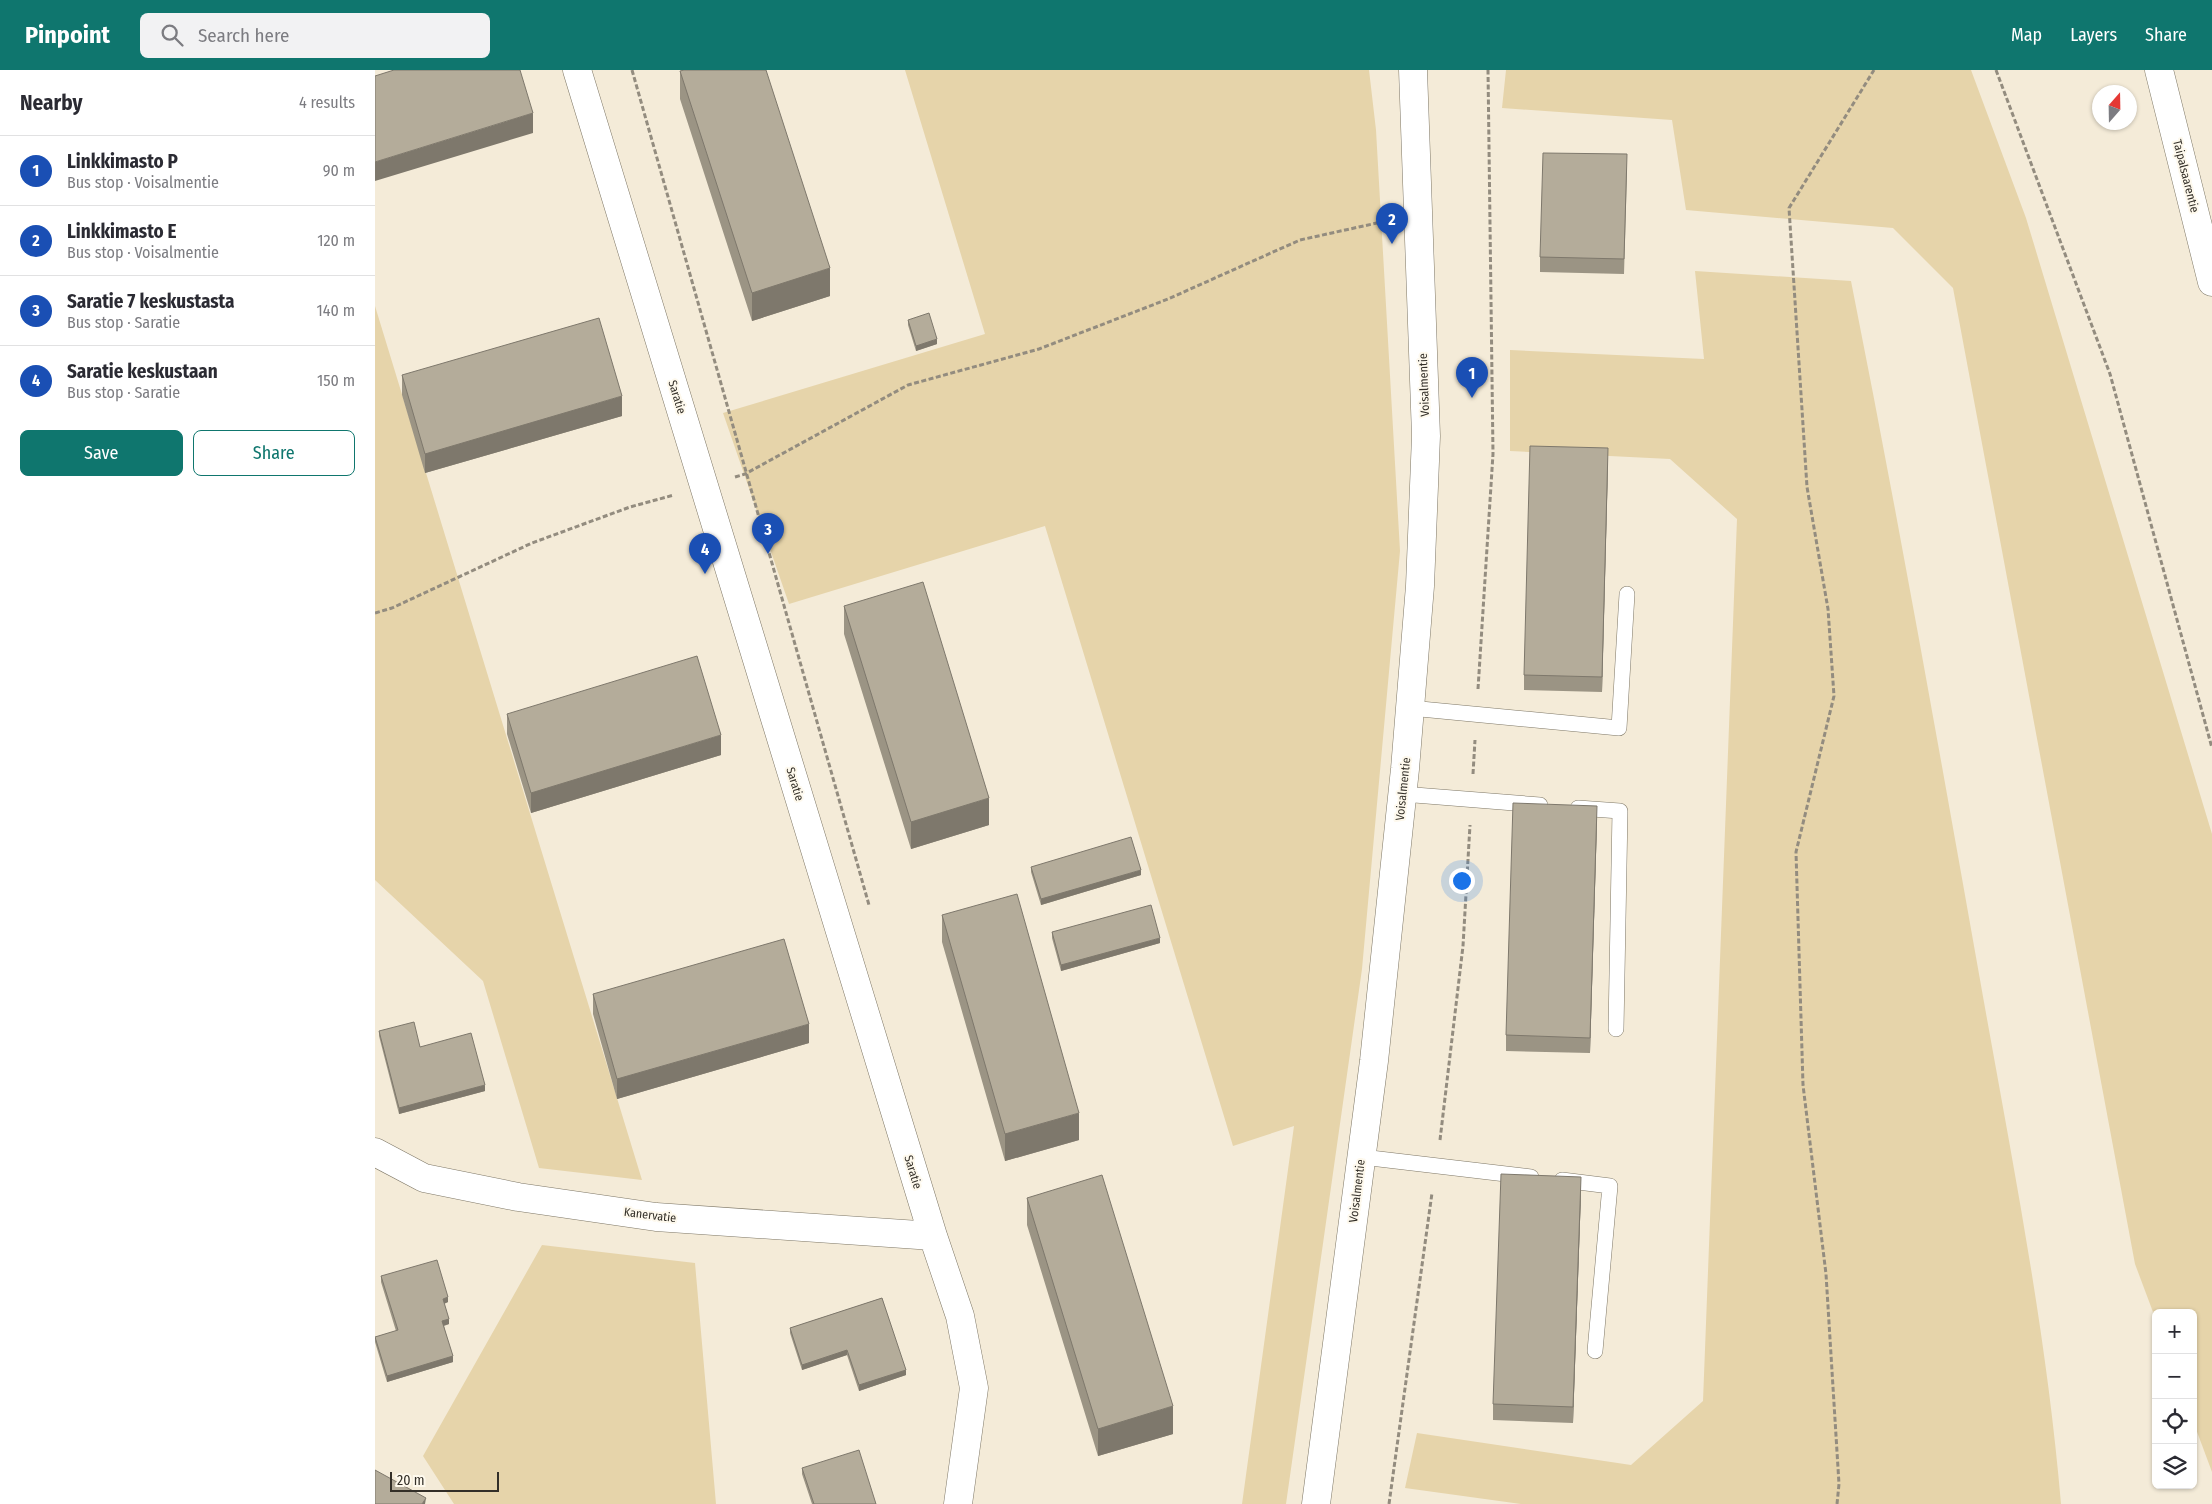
<!DOCTYPE html>
<html lang="en">
<head>
<meta charset="utf-8">
<style>
	body { margin:0; font-family:"Fira Sans Condensed",sans-serif; background:#f2f2f3; color:#2b2b33 }
	.controls { position:absolute; right:15px; bottom:15px; display:grid; overflow:hidden; border-radius:8px; box-shadow:0 1px 4px #0004 }
	.controls button { width:45px; height:45px; display:grid; place-items:center; padding:0; border:0; border-bottom:1px solid #e1e1e2; background:#fff; color:#2b2b33; font:25px sans-serif }
	.compass { position:absolute; left:1717px; top:15px; width:45px; height:45px; border-radius:50%; background:#fff; box-shadow:0 1px 4px #0004; rotate:20deg }
	.scale { position:absolute; left:15px; bottom:12px; width:109px; box-sizing:border-box; padding-left:5px; border:2px solid #332f28; border-top:0; font-size:14px; line-height:18px; white-space:nowrap; color:#332f28; -webkit-text-stroke:4px #fef9ed; paint-order:stroke }
	.you { position:absolute; left:1086px; top:810px; width:18px; height:18px; margin:-12px; border:4px solid #fff; border-radius:50%; background:#1a73e8; box-shadow:0 0 0 8px #1a73e833 }
	.badge { display:grid; place-items:center; width:32px; height:32px; border-radius:50%; background:#0f766e; color:#fff; font-size:16px; font-weight:700 }
	.pin { position:absolute; translate:-50% -41px; filter:drop-shadow(0 1px 2px #0008) }
	.pin::after { content:''; position:absolute; top:26px; width:18px; height:15px; background:inherit; clip-path:polygon(0 0,100% 0,50% 100%) }
	.list { margin:0; padding:0; list-style:none }
	h2 { display:flex; justify-content:space-between; align-items:center; height:65px; margin:0; padding:0 20px; font-size:21px }
	h2 small { font-size:16px; font-weight:400; color:#7c7c81 }
	.list li { display:grid; grid-template-columns:32px 1fr auto; gap:15px; align-items:center; box-sizing:border-box; height:70px; padding:0 20px; border-top:1px solid #e1e1e2 }
	.list b { display:block; font-size:19px; white-space:nowrap }
	.list p { margin:0; font-size:16px; white-space:nowrap; color:#7c7c81 }
	.list em { font-size:16px; font-style:normal; color:#7c7c81 }
	.actions { display:flex; gap:10px; padding:15px 20px }
	.actions a { flex:1; padding:11px 0; border:1px solid #0f766e; border-radius:8px; text-align:center; font-size:18px; color:#0f766e }
	.actions .main { background:#0f766e; color:#fff }
	.icon { flex:none; width:28px; height:28px; fill:none; stroke:currentColor; stroke-width:2; stroke-linecap:round; stroke-linejoin:round }
	.map { position:relative; flex:none; width:1837px; height:1434px; overflow:hidden }
	header { display:flex; align-items:center; gap:30px; box-sizing:border-box; height:70px; padding:0 25px; background:#0f766e; color:#fff }
	header strong { font-size:24px }
	nav { display:flex; gap:28px; margin-inline-start:auto; font-size:18px }
	.search { width:350px; height:45px; background:#f2f2f3; display:flex; align-items:center; gap:12px; box-sizing:border-box; padding:0 18px; border-radius:8px; color:#7c7c81; font-size:19px }
	main { display:flex }
	aside { flex:1; background:#fff }
	.map>svg:first-child { display:block }
	.green { fill:#e6d4aa }
	.lines { fill:none; stroke-linecap:round; stroke-linejoin:round }
	.service-casing { stroke:#7e7766; stroke-width:16 }
	.minor-casing { stroke:#7e7766; stroke-width:29 }
	.tertiary-casing { stroke:#7e7766; stroke-width:29 }
	.secondary-casing { stroke:#7e7766; stroke-width:29 }
	.path { stroke:#938c7f; stroke-width:3; stroke-dasharray:5 2.5; stroke-linecap:butt }
	.service { stroke:#fff; stroke-width:15 }
	.minor { stroke:#fff; stroke-width:28 }
	.tertiary { stroke:#fff; stroke-width:28 }
	.secondary { stroke:#fff; stroke-width:28 }
	.wall { fill:#9b9484 }
	.shaded-wall { fill:#7e786c }
	.building { fill:#b4ac9a; stroke:#7e786c }
	.labels { text-anchor:middle; dominant-baseline:central; stroke-width:4; stroke-linejoin:round; paint-order:stroke }
	.street-label { font-size:12px; fill:#332f28; stroke:#fef9ed }
</style>
</head>
<body>
<header>
<strong>Pinpoint</strong>
<div class="search"><svg class="icon" aria-label="search" viewBox="0 0 24 24"><circle cx="10" cy="10" r="6"/><path d="M15 15l6 6"/></svg>Search here</div>
<nav><a>Map</a><a>Layers</a><a>Share</a></nav>
</header>
<main>
<aside>
<h2>Nearby<small>4 results</small></h2>
<ul class="list">
<li><span class="badge" style="background:#1a4fb4">1</span><div><b>Linkkimasto P</b><p>Bus stop · Voisalmentie</p></div><em>90 m</em></li>
<li><span class="badge" style="background:#1a4fb4">2</span><div><b>Linkkimasto E</b><p>Bus stop · Voisalmentie</p></div><em>120 m</em></li>
<li><span class="badge" style="background:#1a4fb4">3</span><div><b>Saratie 7 keskustasta</b><p>Bus stop · Saratie</p></div><em>140 m</em></li>
<li><span class="badge" style="background:#1a4fb4">4</span><div><b>Saratie keskustaan</b><p>Bus stop · Saratie</p></div><em>150 m</em></li>
</ul>
<div class="actions"><a class="main">Save</a><a>Share</a></div>
</aside>
<div class="map">
<svg width="1837" height="1434" viewBox="0 0 1837 1434">
	<rect width="100%" height="100%" fill="#f4ebd8"/>
	<path class="green" d="M530 0H994L1001 60 1025 481 987 899 911 1434H867L919 1056 858 1076 670 456 414 534 348 343 610 264Z
		M1131 0H1596L1651 148 1837 764V1402L1818 1351V1243H1781V1250L1760 1194 1578 218 1518 158 1311 140 1297 50 1127 38Z
		M1320 201 1476 211C1522 442 1563 673 1604 904 1635 1080 1671 1256 1686 1434H1146L1030 1418 1042 1363 1256 1395 1328 1331 1362 449 1295 389 1135 381V280L1329 289Z
		M0 236 267 1110 164 1098 108 911 0 810Z
		M167 1175 320 1193 341 1434H79L48 1386Z"/>
	<g class="lines">
		<defs>
			<path id="service" d="M1035 638 1244 658 1252 524
				M1027 724 1165 735
				M1203 738 1245 741 1241 959
				M987 1087 1156 1107
				M1187 1110 1235 1116 1220 1281"/>
			<path id="minor" d="M202 0 558 1166 585 1246 599 1318 583 1434
				M0 1082 49 1108 143 1127 281 1147 558 1166"/>
			<path id="tertiary" d="M941 1434 999 991 1030 699 1045 516 1051 366 1038 0"/>
			<path id="secondary" d="M1784 0 1837 212"/>
		</defs>
		<use href="#service" class="service-casing"/>
		<use href="#minor" class="minor-casing"/>
		<use href="#tertiary" class="tertiary-casing"/>
		<use href="#secondary" class="secondary-casing"/>
		<path class="path" d="M257 0 494 835
			M1621 0 1735 304 1837 678
			M360 407 370 404 533 315 664 279 793 229 925 170 1011 151
			M0 543 17 538 157 473 255 437 299 425
			M1103 619 1118 384 1113 0
			M1098 704 1100 670
			M1065 1070 1088 876 1095 755
			M1014 1434 1057 1123
			M1462 1434 1464 1414 1451 1204 1428 1015 1421 782 1459 626 1453 539 1432 417 1414 138 1499 0"/>
		<use href="#service" class="service"/>
		<use href="#minor" class="minor"/>
		<use href="#tertiary" class="tertiary"/>
		<use href="#secondary" class="secondary"/>
	</g>
	<path class="wall" d="M305 1 455 226 377 251 305 29Z
		M1252 100 1249 204 1165 202V187Z
		M533 250 562 274 541 281 533 255Z
		M27 305 247 346 50 403 27 325Z
		M1233 393 1227 622 1149 620V605Z
		M469 536 614 755 536 779 469 564Z
		M132 644 346 685 156 743 132 664Z
		M1222 751 1215 983 1131 981V965Z
		M656 797 766 805 666 835 656 802Z
		M567 845 704 1070 630 1091 567 872Z
		M677 862 785 873 686 901 677 868Z
		M218 924 434 973 242 1029 218 944Z
		M4 961 45 977 110 1021 24 1044 4 966Z
		M1206 1123 1198 1353 1118 1350V1334Z
		M652 1128 798 1364 723 1386 652 1155Z
		M6 1206 73 1232 69 1234 74 1254 69 1256 78 1292 12 1312 0 1272V1267L21 1261 6 1212Z
		M507 1228 531 1305 484 1321 472 1285 427 1300 415 1263V1258Z
		M427 1398 501 1434H437L427 1404Z"/>
	<path class="shaded-wall" d="M158 43V63L0 111V92Z
		M455 198V226L377 251V223Z
		M562 269V274L541 281V276Z
		M247 326V346L50 403V384Z
		M1233 378V393L1227 622V607Z
		M346 665V685L156 743V723Z
		M614 728V755L536 779V752Z
		M1222 736V751L1215 983V968Z
		M766 800V805L666 835V829Z
		M785 868V873L686 901V895Z
		M434 954V973L242 1029V1009Z
		M110 1015V1021L24 1044V1038Z
		M704 1043V1070L630 1091V1064Z
		M1206 1107V1123L1198 1353V1337Z
		M73 1227V1232L68 1234V1229Z
		M74 1249V1254L67 1256V1251Z
		M472 1280V1285L427 1300V1295Z
		M78 1286V1292L12 1312V1306Z
		M531 1300V1305L484 1321V1315Z
		M798 1336V1364L723 1386V1359Z
		M51 1428 50 1434H47Z"/>
	<path class="building" d="M19 0H145L158 43 0 92V6Z
		M309 0H391L455 198 377 223 305 1Z
		M1168 83 1252 84 1249 189 1165 187Z
		M554 243 562 269 541 276 533 250Z
		M224 248 247 326 50 384 27 305Z
		M1155 376 1233 378 1227 607 1149 605Z
		M548 512 614 728 536 752 469 536Z
		M322 586 346 665 156 723 132 644Z
		M1138 733 1222 736 1215 968 1131 965Z
		M756 767 766 800 666 829 656 797Z
		M642 824 704 1043 630 1064 567 845Z
		M776 835 785 868 686 895 677 862Z
		M409 869 434 954 242 1009 218 924Z
		M39 952 45 977 96 963 110 1015 24 1038 4 961Z
		M1126 1104 1206 1107 1198 1337 1118 1334Z
		M727 1105 798 1336 723 1359 652 1128Z
		M62 1190 73 1227 68 1229 74 1249 67 1251 78 1286 12 1306 0 1267 23 1260 6 1206Z
		M507 1228 531 1300 484 1315 472 1280 427 1295 415 1258Z
		M484 1380 501 1434H439L427 1398Z
		M0 1400 51 1428 47 1434H0Z"/>
	<g class="labels">
		<g class="street-label">
			<text transform="translate(1811 106) rotate(76)">Taipalsaarentie</text>
			<text transform="translate(1049 315) rotate(-92)">Voisalmentie</text>
			<text transform="translate(302 327) rotate(73)">Saratie</text>
			<text transform="translate(420 714) rotate(73)">Saratie</text>
			<text transform="translate(1028 719) rotate(-84)">Voisalmentie</text>
			<text transform="translate(538 1102) rotate(73)">Saratie</text>
			<text transform="translate(982 1121) rotate(-83)">Voisalmentie</text>
			<text transform="translate(275 1145) rotate(7)">Kanervatie</text>
		</g>
	</g>
</svg>
<div class="controls">
<button>+</button>
<button>−</button>
<button><svg class="icon" aria-label="locate" viewBox="0 0 24 24"><circle cx="12" cy="12" r="6"/><path d="M12 2v4M12 18v4M2 12h4M18 12h4"/></svg></button>
<button><svg class="icon" aria-label="layers" viewBox="0 0 24 24"><path d="M12 4l9 5-9 5-9-5zM3 14l9 5 9-5"/></svg></button>
</div>
<svg class="compass" viewBox="-18 -18 36 36"><path d="M0-13l5 13h-10z" fill="#e53935"/><path d="M0 13l5-13h-10z" fill="#7c7c81"/></svg>
<div class="scale">20 m</div>
<div class="you"></div>
<div class="pin badge" style="left:1097px;top:328px;background:#1a4fb4">1</div>
<div class="pin badge" style="left:1017px;top:174px;background:#1a4fb4">2</div>
<div class="pin badge" style="left:393px;top:484px;background:#1a4fb4">3</div>
<div class="pin badge" style="left:330px;top:504px;background:#1a4fb4">4</div>
</div>
</main>
</body>
</html>
